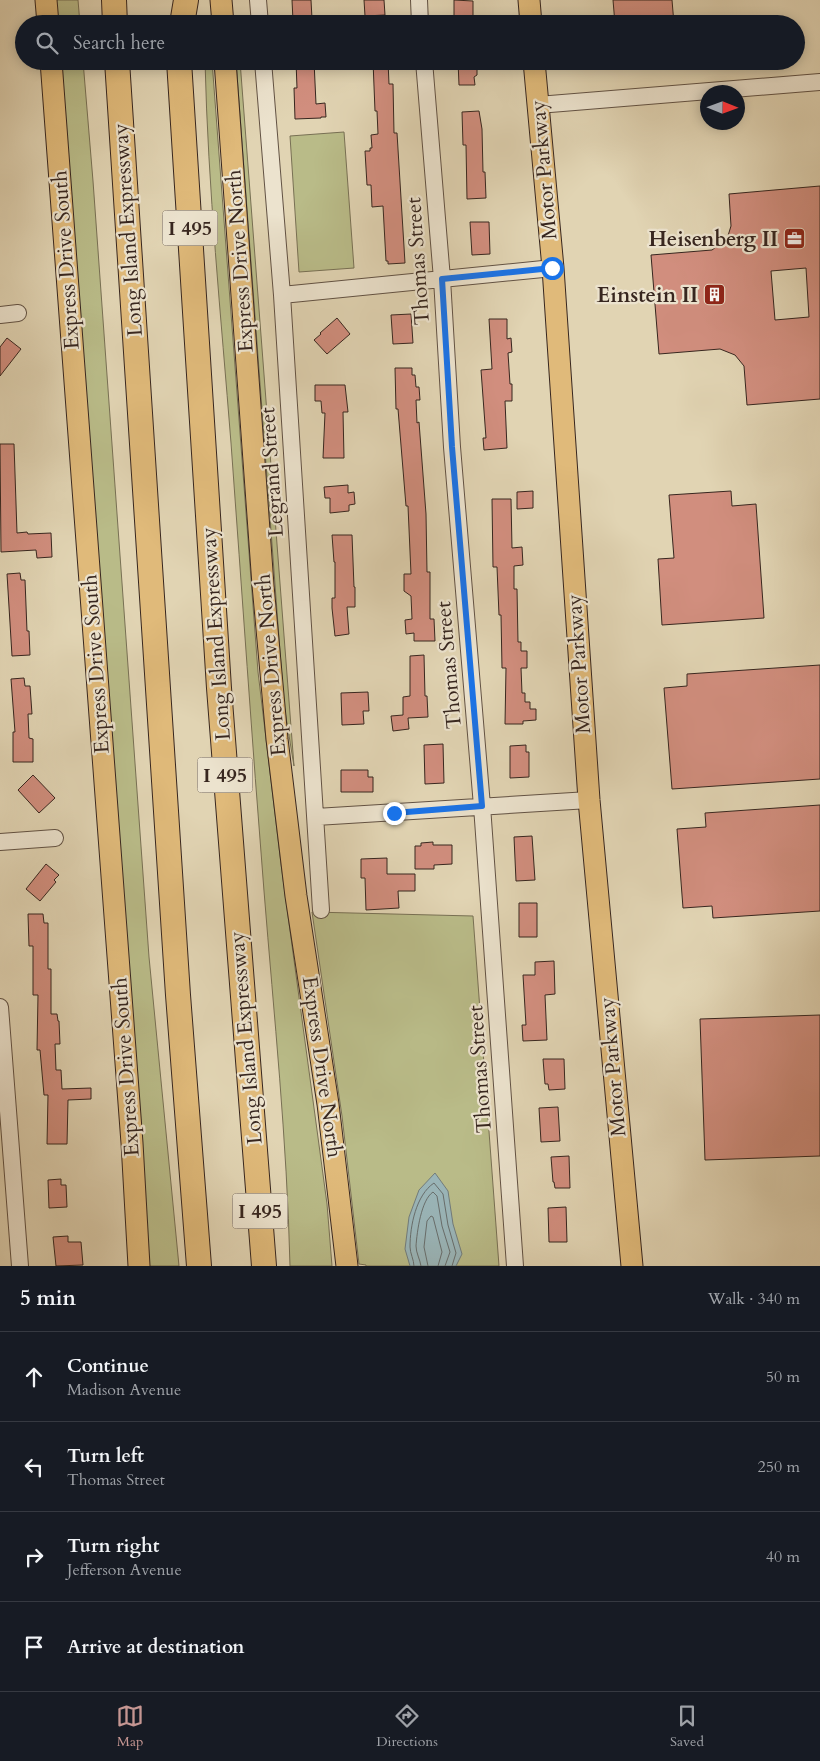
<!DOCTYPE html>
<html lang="en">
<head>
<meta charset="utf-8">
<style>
	body { margin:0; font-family:Cardo,serif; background:#20242c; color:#f1f3f6 }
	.compass { position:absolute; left:700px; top:85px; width:45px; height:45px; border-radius:50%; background:#171b24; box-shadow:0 2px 12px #0003; rotate:91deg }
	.stop { position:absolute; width:15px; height:15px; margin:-11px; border:4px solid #1a73e8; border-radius:50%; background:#fff }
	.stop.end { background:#1a73e8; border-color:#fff; box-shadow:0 1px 5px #0008 }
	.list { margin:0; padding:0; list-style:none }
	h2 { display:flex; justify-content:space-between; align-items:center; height:65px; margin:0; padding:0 20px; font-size:21px }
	h2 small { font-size:16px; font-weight:400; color:#9ea1a6 }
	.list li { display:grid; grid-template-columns:32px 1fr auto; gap:15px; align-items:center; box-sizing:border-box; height:90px; padding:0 20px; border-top:1px solid #363941 }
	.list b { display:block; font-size:19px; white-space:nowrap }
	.list p { margin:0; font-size:16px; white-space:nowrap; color:#9ea1a6 }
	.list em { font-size:16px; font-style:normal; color:#9ea1a6 }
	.icon { flex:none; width:28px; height:28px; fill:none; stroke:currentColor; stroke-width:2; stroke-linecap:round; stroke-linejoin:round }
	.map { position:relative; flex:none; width:820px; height:1266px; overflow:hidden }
	.search { position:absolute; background:#171b24; box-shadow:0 2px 12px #0003; left:15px; right:15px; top:15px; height:55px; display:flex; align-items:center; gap:12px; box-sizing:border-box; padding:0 18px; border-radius:28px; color:#9ea1a6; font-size:19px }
	.sheet { height:425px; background:#171b24 }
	nav { display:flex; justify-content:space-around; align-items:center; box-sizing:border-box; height:70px; border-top:1px solid #363941; background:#171b24; font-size:14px; color:#9ea1a6 }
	nav a { display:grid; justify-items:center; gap:2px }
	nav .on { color:#c59692 }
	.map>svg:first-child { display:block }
	.green { fill:#b9bb88; stroke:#787054 }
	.water { fill:#9ab5b8; stroke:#727c7b }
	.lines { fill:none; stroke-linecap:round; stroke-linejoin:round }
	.shore { stroke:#686e6c; stroke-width:1 }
	.building { fill:#d18e7e; stroke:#37261f; fill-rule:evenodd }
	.minor-casing { stroke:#625244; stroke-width:18 }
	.major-casing { stroke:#37261f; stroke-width:23 }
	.highway-casing { stroke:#37261f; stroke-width:26 }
	.minor { stroke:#ece3ce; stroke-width:16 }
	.major { stroke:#e0ba7a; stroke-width:21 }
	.highway { stroke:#e0ba7a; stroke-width:24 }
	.route { stroke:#1a73e8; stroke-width:6 }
	.labels { text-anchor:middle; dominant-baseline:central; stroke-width:4.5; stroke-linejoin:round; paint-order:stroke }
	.shield { fill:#ece3ce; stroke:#6d5f54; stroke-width:1 }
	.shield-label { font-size:20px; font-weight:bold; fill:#37261f }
	.street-label { font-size:21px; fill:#37261f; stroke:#ece3ce }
	.poi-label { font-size:21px; font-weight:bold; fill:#37261f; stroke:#ece3ce; text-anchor:end }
</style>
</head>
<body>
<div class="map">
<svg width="820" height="1266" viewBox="0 0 820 1266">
	<rect width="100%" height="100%" fill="#e1d4b3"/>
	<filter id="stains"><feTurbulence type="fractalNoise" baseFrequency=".004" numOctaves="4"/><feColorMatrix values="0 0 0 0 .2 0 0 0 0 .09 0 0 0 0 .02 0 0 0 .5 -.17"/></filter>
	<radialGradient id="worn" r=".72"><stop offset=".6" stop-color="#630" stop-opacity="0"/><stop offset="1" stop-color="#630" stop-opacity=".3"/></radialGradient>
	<path class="green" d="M54 0H78L80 24H56Z
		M59 61H83L93 181 149 957 179 1266H143Z
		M205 61H212L258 672 281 864 327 1204 332 1266H290C287 1140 274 1016 264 891 252 741 242 592 231 443 221 316 208 189 205 61Z
		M236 61H240L294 766 284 705Z
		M344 132 354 268 299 272 290 136Z
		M312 912 473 916 499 1266H366V1265L359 1264 342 1116Z"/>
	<path class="water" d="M435 1173 448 1191 453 1224 462 1254 456 1266H410L405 1249 409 1217 419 1190Z"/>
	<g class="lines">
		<path class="shore" d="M414 1266C414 1260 410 1253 410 1247 410 1226 416 1195 434 1183L443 1194 448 1225 456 1253 452 1266
			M421 1266C420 1259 416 1253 416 1246 417 1232 421 1200 433 1192L437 1196 442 1226 450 1252 445 1266
			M428 1266 424 1247 427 1221 431 1216 433 1217 442 1252 438 1266"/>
	</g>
	<path class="building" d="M292 0H311L312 19 293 21Z
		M364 0H384L385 15 365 16Z
		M454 0 473 1V24H454Z
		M613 0H672L674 24H615Z
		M296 61H314L316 104 325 103 326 117H321V118L295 119 294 88H297Z
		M373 61H388L389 84H393L394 133H397L405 263 388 264V261H386L383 206 372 207 371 185H367L365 151H370V148H372L371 135 378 134 377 111H375Z
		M458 61H477V75L474 77 475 85H459Z
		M479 111 482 129 483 172H485L486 198 467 199 466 145H463L462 112Z
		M820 186V399L747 405 744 366 735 355 720 349 659 354 651 255 712 250 727 239 731 226 729 194ZM806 268 809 317 775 320 771 271Z
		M470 222H489L490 254 472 255Z
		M411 314 413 343 393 344 391 315Z
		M337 318 350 334 327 354 314 340 321 334 320 333Z
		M489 319H507V339L511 338 512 352 508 353 510 384H512V401H505L507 448 484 450 483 438H486L481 370 492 369Z
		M7 338 21 349 0 376V347Z
		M395 368H412V375H415L416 387H419L420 400H416L417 423 419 422 426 514 427 572H430V619H434L435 641H414V633L406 634 405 620 412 619 411 596 404 591V574H411L408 506H406L398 409H396Z
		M315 385H345L348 412H343L344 458H323L325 413H322L321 401H315Z
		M0 444H14L17 533 27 532 28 534 51 533 52 557 37 558 36 550 1 552Z
		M348 485V493L354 492 355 504 349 505V511L330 513V498H325L324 487Z
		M533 491V508L517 509V492Z
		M731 491 732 506 756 504 764 618 662 625 658 559 674 558 669 495Z
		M492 499H511L512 548 522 547 523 565 514 566V589H517L518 642H521V651H527V668H521L522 693H525V702H530V709H536V720L523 721V724H505L506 668H502L501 615H499L497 567H493Z
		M332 535H352L354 587H355V607H347L349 634 335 636 332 608V598H335V562H334Z
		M20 573 21 580H25L27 631H29L30 655 12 656 7 574Z
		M424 655 425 696H427L428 717 408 718 409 729 393 731 391 716 403 715V697L410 696V656Z
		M820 665V779L672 789 664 688 687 686V674Z
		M24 678 25 686H30L32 714H28L29 738 33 739V762H13V732H15L11 679Z
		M368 692 369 711H363L364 724 342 725 341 693Z
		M443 744 444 783 425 784 424 745Z
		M526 745V752H529V777L510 778V746Z
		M341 770H368V777H373V792H341Z
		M33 775 55 798 39 813 18 790Z
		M820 805V911L713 918 712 906 683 908 677 829 706 827 705 813Z
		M532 836 535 880 516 881 514 837Z
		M433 842V845H452V864L434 865V869H415V846H421V843Z
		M387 858V874H415V891H398L399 908 366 910 365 878H361V859Z
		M46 864 59 875 54 880 56 882 40 901 26 889Z
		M519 903H537V937H519Z
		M28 914H43L44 923H48V969H51V1014H57L58 1021H59L60 1044H55L56 1070H61L62 1089 91 1088V1099L68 1100 67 1144H47L48 1095H44L40 1050H37L38 995H33V946H29Z
		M554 961 555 994 545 995 547 1040 523 1041 522 1025H526L523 975H535V962Z
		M820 1015V1156L705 1160 700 1019Z
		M543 1059H564L565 1089 549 1090 548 1084H545Z
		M558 1107 560 1141 541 1142 539 1108Z
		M569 1156 570 1188H555L554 1182H553L551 1157Z
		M61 1179V1185H66L67 1207 49 1208 48 1180Z
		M566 1207 567 1242H549L548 1208Z
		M68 1236V1242H81L83 1265 56 1266 53 1237Z"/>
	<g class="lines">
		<defs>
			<path id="minor" d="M258 0 260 24
				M419 0 420 24
				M263 61 282 295 321 910
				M424 61 442 279 452 447 482 806 515 1266
				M538 105 820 82
				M282 295 553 268
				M0 315 18 313
				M316 817 589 800
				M0 842 55 838
				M0 1007 20 1266"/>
			<path id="major" d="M46 0 48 24
				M221 0 223 24
				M529 0 531 24
				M51 61 132 1143 139 1266
				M225 61 263 585 277 739 296 896 328 1104 347 1266
				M534 61 553 268 589 800 632 1266"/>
			<path id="highway" d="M114 0 115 24
				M182 24 186 0
				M117 61 178 995 199 1266
				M179 61 219 688 264 1266"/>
		</defs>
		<use href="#minor" class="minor-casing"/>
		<use href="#major" class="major-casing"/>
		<use href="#highway" class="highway-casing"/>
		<use href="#minor" class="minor"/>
		<use href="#major" class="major"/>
		<use href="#highway" class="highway"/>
	</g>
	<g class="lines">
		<path class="route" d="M394 813 482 806 452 447 442 279 552 268"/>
	</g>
	<defs>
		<symbol id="office-square" viewBox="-11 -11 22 22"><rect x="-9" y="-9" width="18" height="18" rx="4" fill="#8f2418" stroke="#ece3ce"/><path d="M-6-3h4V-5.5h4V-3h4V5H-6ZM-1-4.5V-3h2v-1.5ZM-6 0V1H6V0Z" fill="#fff"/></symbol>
		<symbol id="building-square" viewBox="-11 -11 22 22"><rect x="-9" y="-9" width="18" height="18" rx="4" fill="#8f2418" stroke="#ece3ce"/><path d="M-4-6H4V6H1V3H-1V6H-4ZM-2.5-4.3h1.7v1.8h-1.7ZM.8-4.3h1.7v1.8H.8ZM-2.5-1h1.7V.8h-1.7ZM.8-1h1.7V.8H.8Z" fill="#fff"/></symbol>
	</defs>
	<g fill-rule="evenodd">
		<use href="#office-square" x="782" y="226" width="25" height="25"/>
		<use href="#building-square" x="702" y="282" width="25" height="25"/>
	</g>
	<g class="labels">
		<g class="shield">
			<rect x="162.5" y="210.5" width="55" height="35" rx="4"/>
			<rect x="197.5" y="757.5" width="55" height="35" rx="4"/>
			<rect x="232.5" y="1193.5" width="55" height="35" rx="4"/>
		</g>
		<g class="shield-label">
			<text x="190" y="228">I 495</text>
			<text x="225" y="775">I 495</text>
			<text x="260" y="1211">I 495</text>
		</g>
		<g class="street-label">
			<text transform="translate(544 170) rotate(-95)">Motor Parkway</text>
			<text transform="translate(128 230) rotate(-94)">Long Island Expressway</text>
			<text transform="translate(66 260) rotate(-94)">Express Drive South</text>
			<text transform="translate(240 261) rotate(-94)">Express Drive North</text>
			<text transform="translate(418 261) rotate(-94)">Thomas Street</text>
			<text transform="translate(272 472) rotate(-94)">Legrand Street</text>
			<text transform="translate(216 634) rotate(-94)">Long Island Expressway</text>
			<text transform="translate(96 664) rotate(-94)">Express Drive South</text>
			<text transform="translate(579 664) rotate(-94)">Motor Parkway</text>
			<text transform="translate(271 665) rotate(-95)">Express Drive North</text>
			<text transform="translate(449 665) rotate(-95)">Thomas Street</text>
			<text transform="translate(246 1038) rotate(-95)">Long Island Expressway</text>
			<text transform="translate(126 1067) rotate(-94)">Express Drive South</text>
			<text transform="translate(322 1067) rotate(82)">Express Drive North</text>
			<text transform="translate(613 1067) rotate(-95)">Motor Parkway</text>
			<text transform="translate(480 1069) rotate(-94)">Thomas Street</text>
		</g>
		<g class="poi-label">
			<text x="778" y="239">Heisenberg II</text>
			<text x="698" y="295">Einstein II</text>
		</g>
	</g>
	<rect width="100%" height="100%" filter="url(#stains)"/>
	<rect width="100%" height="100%" fill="url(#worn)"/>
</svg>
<svg class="compass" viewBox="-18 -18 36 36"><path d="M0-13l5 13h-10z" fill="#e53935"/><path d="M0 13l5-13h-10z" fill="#9ea1a6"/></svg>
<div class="stop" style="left:552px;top:268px"></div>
<div class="stop end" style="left:394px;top:813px"></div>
<div class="search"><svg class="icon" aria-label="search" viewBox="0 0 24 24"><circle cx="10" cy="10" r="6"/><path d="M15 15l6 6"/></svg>Search here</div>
</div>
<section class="sheet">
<h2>5 min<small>Walk · 340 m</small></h2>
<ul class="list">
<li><svg class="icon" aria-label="ahead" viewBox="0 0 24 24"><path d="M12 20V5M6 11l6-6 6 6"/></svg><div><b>Continue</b><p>Madison Avenue</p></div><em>50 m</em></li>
<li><svg class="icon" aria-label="left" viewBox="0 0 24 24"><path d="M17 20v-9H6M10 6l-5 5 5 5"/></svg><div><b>Turn left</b><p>Thomas Street</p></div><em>250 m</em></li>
<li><svg class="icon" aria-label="right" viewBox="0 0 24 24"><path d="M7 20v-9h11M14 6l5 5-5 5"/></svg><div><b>Turn right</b><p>Jefferson Avenue</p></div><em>40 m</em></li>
<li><svg class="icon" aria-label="arrive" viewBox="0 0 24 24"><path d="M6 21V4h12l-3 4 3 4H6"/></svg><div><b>Arrive at destination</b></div></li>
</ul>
</section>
<nav>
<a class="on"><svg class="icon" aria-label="map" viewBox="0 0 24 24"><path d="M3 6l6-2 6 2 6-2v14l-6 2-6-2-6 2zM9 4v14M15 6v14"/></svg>Map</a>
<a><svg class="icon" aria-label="directions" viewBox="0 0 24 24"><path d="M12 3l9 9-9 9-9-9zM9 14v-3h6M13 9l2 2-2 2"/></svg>Directions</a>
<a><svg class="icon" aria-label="saved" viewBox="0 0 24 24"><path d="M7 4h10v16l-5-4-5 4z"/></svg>Saved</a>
</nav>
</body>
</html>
